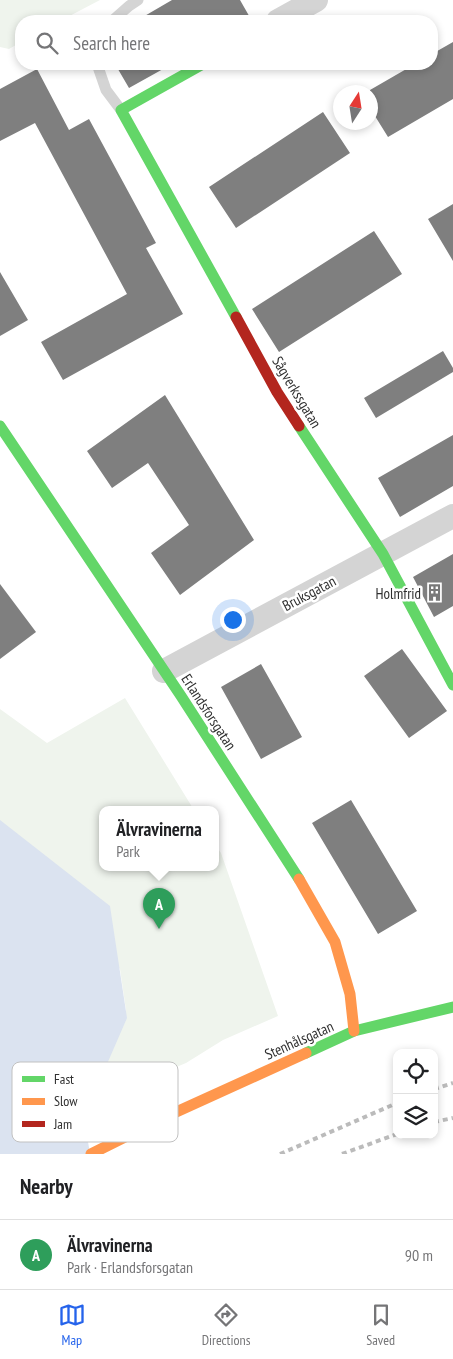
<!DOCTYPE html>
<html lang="en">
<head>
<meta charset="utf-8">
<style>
	body { margin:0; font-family:"PT Sans Narrow",sans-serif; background:#f2f2f2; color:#202124 }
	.controls { position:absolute; right:15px; bottom:15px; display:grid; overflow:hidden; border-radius:10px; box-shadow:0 2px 8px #0003 }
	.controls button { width:45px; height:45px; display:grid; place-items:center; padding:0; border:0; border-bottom:1px solid #e0e0e0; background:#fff; color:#202124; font:25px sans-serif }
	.compass { position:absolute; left:333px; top:85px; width:45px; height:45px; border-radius:50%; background:#fff; box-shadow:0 2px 8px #0003; rotate:12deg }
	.you { position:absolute; left:232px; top:619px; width:18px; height:18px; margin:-12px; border:4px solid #fff; border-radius:50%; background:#1a73e8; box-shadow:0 0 0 8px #1a73e833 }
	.badge { display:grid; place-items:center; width:32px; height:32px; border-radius:50%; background:#2563eb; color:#fff; font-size:16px; font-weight:700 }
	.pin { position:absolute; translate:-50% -41px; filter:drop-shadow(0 1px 2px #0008) }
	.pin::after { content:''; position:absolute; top:26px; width:18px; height:15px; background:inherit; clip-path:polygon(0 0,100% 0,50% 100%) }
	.popup { position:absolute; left:99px; top:806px; width:120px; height:65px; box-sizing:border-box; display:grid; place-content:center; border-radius:10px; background:#fff; filter:drop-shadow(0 1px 4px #0005); font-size:16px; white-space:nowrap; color:#757577 }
	.popup b { font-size:19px; color:#202124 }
	.popup::after { content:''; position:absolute; left:50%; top:100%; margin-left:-10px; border:10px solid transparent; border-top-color:#fff }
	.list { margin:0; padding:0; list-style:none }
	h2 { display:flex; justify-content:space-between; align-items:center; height:65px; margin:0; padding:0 20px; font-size:21px }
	h2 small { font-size:16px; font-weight:400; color:#757577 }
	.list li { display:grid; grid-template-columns:32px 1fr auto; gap:15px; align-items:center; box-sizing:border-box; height:70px; padding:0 20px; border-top:1px solid #e0e0e0 }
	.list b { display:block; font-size:19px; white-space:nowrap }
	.list p { margin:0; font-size:16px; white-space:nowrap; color:#757577 }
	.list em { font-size:16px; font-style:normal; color:#757577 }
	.icon { flex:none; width:28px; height:28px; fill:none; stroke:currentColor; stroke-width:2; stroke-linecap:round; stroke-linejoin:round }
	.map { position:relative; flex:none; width:453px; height:1154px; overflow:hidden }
	.search { position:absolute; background:#fff; box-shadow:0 2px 8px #0003; left:15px; right:15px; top:15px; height:55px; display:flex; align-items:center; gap:12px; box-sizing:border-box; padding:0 18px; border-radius:20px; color:#757577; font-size:19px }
	.sheet { height:135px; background:#fff }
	nav { display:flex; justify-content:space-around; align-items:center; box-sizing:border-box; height:70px; border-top:1px solid #e0e0e0; background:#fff; font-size:14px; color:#757577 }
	nav a { display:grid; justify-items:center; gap:2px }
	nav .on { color:#2563eb }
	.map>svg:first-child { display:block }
	.green { fill:#eff4ed }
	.water { fill:#dbe3f0 }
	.building { fill:#7f7f7f }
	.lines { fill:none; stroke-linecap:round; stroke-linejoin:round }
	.lane { stroke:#d4d4d4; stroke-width:11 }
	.street { stroke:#d4d4d4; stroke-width:24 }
	.fast { stroke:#63d668; stroke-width:11 }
	.slow { stroke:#ff974d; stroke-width:11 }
	.jam { stroke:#b3261e; stroke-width:11 }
	.rail { stroke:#bbb; stroke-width:4; stroke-dasharray:5 4; stroke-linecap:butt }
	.labels { text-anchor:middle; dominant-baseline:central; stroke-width:5; stroke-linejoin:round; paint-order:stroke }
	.street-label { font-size:15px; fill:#2f2f2f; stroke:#fff }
	.poi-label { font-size:15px; fill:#2f2f2f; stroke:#fff; text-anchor:end }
	.key { fill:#fff; stroke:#c1c1c1; stroke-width:1 }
	.key-label { font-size:14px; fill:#2f2f2f }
</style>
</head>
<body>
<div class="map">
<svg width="453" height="1154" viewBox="0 0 453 1154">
	<rect width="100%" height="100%" fill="#fff"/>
	<path class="green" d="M0 0H100L60 21H21V42L9 49 0 47Z
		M125 698 194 810H103V868H215V845L221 853 278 1016 223 1040 186 1063 121 1090 84 1117 109 1036 126 1010 120 969 0 824V709L47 743Z"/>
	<path class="water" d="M0 820 110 906 127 1018 84 1117 90 1154H0Z"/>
	<path class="building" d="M172 0H240L252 21H136Z
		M453 42V99L388 137 370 108V90L415 64H432V54Z
		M115 64H172L129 88Z
		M37 69 69 130 89 119 156 243 146 248 183 314 63 380 41 342 127 294 35 123 0 141V89Z
		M323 112 350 153 236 228 209 187Z
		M453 204V261L428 219Z
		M374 231 402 274 279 352 252 309Z
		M0 272 28 320 0 336Z
		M443 351 453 368V372L376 418 364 398Z
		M165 395 254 540 180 595 151 553 189 525 148 463 112 488 87 451Z
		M453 435V486L400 517 378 478Z
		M453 554V606L434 617 413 577Z
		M0 584 36 632 0 659Z
		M402 649 447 711 409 738 364 676Z
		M261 664 302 737 261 759 221 687Z
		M351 800 417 911 378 934 312 823Z"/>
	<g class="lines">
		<path class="lane" d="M112 21 129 6 138 0
			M97 64 106 90 121 110"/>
		<path class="street" d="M278 21 316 0
			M164 671 453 516"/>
		<path class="fast" d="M203 64 121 110 236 317
			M0 426 181 696 299 879
			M299 426 383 554 453 685
			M306 1053 354 1031 453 1007"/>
		<path class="slow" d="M299 879 335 942 350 994 354 1031
			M91 1154 163 1118 306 1053"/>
		<path class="jam" d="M236 317 277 392 299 426"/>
		<path class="rail" d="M434 1089 453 1083
			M434 1122 453 1118
			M280 1154 397 1103
			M342 1154 397 1134"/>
	</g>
	<defs>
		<symbol id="building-bare" viewBox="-9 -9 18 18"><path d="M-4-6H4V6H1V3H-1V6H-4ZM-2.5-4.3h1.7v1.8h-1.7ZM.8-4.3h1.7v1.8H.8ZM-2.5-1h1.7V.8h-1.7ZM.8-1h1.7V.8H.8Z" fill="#787878" stroke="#fff" stroke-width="2.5" paint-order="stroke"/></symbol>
	</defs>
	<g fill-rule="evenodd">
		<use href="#building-bare" x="422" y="580" width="25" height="25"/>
	</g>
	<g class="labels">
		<g class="street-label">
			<text transform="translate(297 392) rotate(59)">Sågverkssgatan</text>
			<text transform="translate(309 593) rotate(-28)">Bruksgatan</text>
			<text transform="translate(209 712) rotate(57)">Erlandsforsgatan</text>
			<text transform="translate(299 1040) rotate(-24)">Stenhålsgatan</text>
		</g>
		<g class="poi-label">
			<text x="421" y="593">Holmfrid</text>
		</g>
	</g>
	<rect x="12" y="1062" width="166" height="80" rx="8" class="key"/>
	<rect x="22" y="1076" width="23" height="6" fill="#63d668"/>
	<rect x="22" y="1098" width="23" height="7" fill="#ff974d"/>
	<rect x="22" y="1121" width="23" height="6" fill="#b3261e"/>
	<g class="key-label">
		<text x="54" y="1084">Fast</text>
		<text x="54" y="1106">Slow</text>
		<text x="54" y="1129">Jam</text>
	</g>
</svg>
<div class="controls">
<button><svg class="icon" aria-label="locate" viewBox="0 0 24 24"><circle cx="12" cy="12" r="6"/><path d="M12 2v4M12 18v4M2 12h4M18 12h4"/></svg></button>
<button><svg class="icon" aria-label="layers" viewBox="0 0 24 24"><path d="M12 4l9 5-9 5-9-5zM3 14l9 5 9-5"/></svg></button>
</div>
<svg class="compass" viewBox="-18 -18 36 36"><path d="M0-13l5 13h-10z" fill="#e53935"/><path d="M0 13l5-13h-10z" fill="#757577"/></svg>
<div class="you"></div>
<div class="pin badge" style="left:159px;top:929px;background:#2e9e5b">A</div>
<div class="popup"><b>Älvravinerna</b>Park</div>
<div class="search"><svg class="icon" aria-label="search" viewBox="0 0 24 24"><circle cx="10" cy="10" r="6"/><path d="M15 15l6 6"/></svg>Search here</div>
</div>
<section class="sheet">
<h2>Nearby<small></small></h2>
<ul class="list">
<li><span class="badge" style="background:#2e9e5b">A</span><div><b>Älvravinerna</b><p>Park · Erlandsforsgatan</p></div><em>90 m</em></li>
</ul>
</section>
<nav>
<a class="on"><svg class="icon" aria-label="map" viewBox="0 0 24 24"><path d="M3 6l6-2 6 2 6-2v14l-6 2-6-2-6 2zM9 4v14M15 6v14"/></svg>Map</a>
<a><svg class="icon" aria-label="directions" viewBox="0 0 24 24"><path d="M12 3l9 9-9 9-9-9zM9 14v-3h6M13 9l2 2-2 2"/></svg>Directions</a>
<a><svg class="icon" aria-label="saved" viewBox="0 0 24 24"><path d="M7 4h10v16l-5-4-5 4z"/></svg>Saved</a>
</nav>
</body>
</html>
